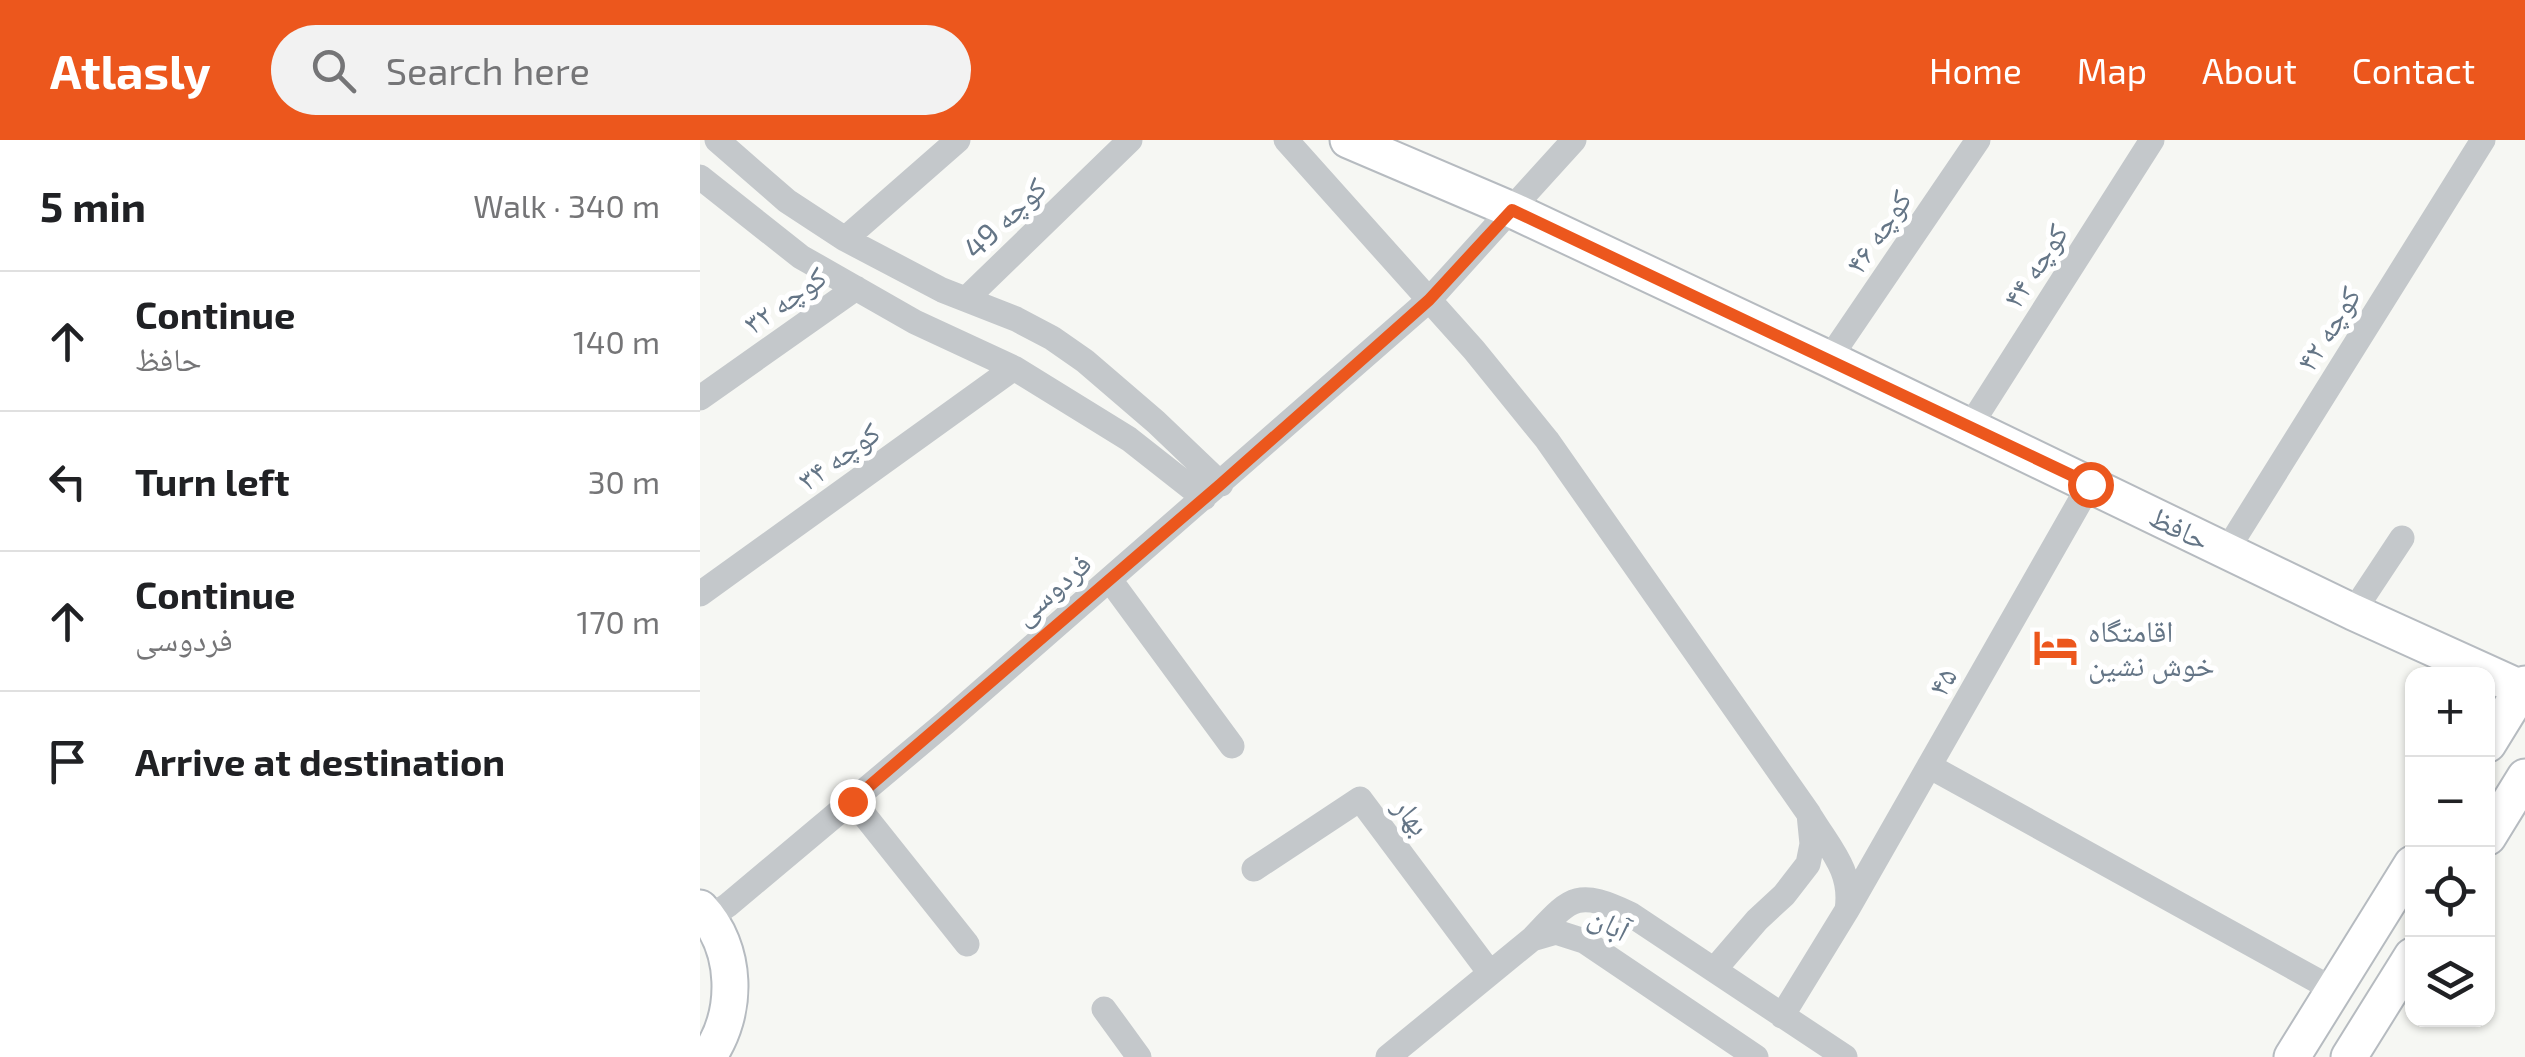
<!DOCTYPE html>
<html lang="en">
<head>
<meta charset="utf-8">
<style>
	body { margin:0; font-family:"Exo 2","Noto Naskh Arabic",sans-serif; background:#f2f2f2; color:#202124 }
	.controls { position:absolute; right:30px; bottom:30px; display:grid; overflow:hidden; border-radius:20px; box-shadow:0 2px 8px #0004 }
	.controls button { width:90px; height:90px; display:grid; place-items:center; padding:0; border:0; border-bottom:2px solid #e0e0e0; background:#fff; color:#202124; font:50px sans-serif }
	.stop { position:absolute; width:30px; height:30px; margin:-22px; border:8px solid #ec571d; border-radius:50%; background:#fff }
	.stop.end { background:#ec571d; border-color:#fff; box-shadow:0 2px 10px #0008 }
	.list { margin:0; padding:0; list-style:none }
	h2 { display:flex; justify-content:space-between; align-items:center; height:130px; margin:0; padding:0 40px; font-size:42px }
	h2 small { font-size:32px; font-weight:400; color:#757577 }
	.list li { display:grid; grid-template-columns:65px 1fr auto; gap:30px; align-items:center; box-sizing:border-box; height:140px; padding:0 40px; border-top:2px solid #e0e0e0 }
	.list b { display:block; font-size:38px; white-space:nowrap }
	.list p { margin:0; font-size:32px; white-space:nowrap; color:#757577 }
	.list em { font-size:32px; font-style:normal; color:#757577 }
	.icon { flex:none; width:55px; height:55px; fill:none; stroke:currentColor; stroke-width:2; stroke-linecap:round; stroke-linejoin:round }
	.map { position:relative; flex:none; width:1825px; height:917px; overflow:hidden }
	header { display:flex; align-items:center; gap:60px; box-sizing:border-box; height:140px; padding:0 50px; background:#ec571d; color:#fff }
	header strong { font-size:48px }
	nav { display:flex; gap:55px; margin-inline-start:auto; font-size:35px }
	.search { width:700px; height:90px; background:#f2f2f2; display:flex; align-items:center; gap:25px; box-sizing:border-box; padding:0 35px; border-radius:55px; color:#757577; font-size:38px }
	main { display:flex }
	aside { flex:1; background:#fff }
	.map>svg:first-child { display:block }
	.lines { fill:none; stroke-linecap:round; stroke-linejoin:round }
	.secondary-casing { stroke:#b6bbc0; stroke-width:39 }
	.street { stroke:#c4c8cb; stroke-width:25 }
	.secondary { stroke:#fff; stroke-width:35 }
	.route { stroke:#ec571d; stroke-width:12 }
	.labels { text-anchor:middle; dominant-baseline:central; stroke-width:10; stroke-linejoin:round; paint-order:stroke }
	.street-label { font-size:30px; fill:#647586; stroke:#fff }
	.poi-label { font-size:30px; fill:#647586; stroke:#fff; text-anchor:start }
</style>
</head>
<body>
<header>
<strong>Atlasly</strong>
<div class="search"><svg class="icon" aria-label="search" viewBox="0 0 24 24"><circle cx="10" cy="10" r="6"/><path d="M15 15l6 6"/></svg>Search here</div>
<nav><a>Home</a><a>Map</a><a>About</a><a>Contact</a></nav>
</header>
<main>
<aside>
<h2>5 min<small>Walk · 340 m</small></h2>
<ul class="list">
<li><svg class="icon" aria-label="ahead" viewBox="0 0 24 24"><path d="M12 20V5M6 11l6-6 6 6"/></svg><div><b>Continue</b><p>حافظ</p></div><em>140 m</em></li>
<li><svg class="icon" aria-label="left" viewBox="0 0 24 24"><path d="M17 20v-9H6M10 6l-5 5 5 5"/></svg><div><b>Turn left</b></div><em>30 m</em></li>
<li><svg class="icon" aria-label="ahead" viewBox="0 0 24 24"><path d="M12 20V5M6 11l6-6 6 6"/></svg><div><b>Continue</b><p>فردوسی</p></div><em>170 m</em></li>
<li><svg class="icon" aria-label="arrive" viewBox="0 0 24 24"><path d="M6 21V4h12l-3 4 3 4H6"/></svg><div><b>Arrive at destination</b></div></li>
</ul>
</aside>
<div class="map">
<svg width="1825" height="917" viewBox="0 0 1825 917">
	<rect width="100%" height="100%" fill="#f6f7f3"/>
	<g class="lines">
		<defs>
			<path id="secondary" d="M648 0 812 70 1129 219 1653 472 1825 550
				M1788 604 1825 544
				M1788 697 1825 637
				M0 768C38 808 39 873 8 917
				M1592 917 1712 724
				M1649 917 1712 816"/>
		</defs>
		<use href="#secondary" class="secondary-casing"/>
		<path class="street" d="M17 0 87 61 145 99 242 150 316 179 352 198 385 221 456 282 521 344
			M586 0 774 210 847 300 1109 674 1112 704 1108 724 1084 755 1057 780 1014 830
			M0 37 101 117 215 182 314 228 429 299 504 358
			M145 99 258 0
			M266 159 430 0
			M1129 219 1278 0
			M0 258 156 148
			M1270 286 1452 0
			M1527 410 1783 0
			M410 440 532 606
			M0 454 314 228
			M1653 472 1702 398
			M1229 626 1634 850
			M153 661 267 804
			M554 729 660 659 790 833
			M1147 770 1390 344
			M9 778 28 765 245 583 729 160 874 0
			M832 799C871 758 875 748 930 774L1145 917
			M404 869 439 917
			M1082 876 1147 770C1153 732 1131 710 1112 679
			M688 917 832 799 856 792 884 801 1056 917"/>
		<use href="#secondary" class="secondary"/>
	</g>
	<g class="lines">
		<path class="route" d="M152 661 521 344 729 160 812 70 1390 344"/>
	</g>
	<defs>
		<symbol id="hotel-bare" viewBox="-9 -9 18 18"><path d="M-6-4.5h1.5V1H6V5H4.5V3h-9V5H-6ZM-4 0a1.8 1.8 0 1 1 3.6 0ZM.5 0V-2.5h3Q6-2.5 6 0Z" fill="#ec571d" stroke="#fff" stroke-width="2.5" paint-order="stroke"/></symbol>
	</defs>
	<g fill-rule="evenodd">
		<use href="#hotel-bare" x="1324" y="476" width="63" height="63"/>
	</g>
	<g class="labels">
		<g class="street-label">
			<text transform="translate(304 77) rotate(-44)">کوچه 49</text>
			<text transform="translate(1177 91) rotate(-56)">کوچه ۴۶</text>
			<text transform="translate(1334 125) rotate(-57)">کوچه ۴۴</text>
			<text transform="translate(84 159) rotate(-35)">کوچه ۳۲</text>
			<text transform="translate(1627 188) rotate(-58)">کوچه ۴۲</text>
			<text transform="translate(138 315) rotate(-36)">کوچه ۳۴</text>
			<text transform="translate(1480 387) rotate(26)">حافظ</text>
			<text transform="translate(351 448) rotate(-41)">فردوسی</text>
			<text transform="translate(1241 541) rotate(-60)">۴۵</text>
			<text transform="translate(713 675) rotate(53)">بهار</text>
			<text transform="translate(910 782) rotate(28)">آبان</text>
		</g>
		<g class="poi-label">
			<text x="1388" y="490">اقامتگاه<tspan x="1388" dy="34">خوش نشین</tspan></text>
		</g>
	</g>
</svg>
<div class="controls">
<button>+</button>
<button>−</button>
<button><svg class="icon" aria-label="locate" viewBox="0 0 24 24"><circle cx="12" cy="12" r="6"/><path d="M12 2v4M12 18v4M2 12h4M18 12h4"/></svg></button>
<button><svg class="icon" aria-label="layers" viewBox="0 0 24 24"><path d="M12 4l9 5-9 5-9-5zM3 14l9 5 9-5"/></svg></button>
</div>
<div class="stop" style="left:1390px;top:344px"></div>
<div class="stop end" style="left:152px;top:661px"></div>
</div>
</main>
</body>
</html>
